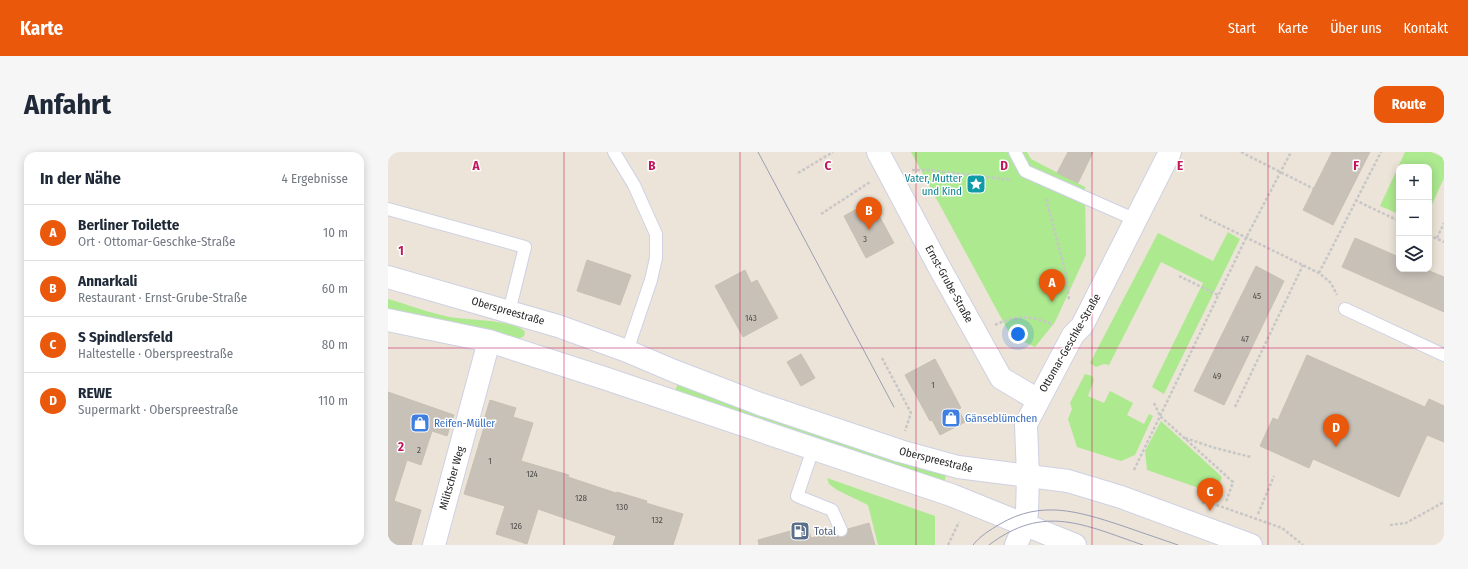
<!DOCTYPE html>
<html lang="de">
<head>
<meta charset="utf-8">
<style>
	body { margin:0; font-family:"Fira Sans Condensed",sans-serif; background:#f6f6f7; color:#1f2937 }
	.controls { position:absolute; right:12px; top:12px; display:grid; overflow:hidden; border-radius:8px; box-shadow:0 2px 10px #0003 }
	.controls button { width:36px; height:36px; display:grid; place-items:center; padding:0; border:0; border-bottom:1px solid #e0e1e3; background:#fff; color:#1f2937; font:20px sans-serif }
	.you { position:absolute; left:630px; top:182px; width:14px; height:14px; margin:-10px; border:3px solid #fff; border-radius:50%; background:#1a73e8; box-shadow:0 0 0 6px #1a73e833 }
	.badge { display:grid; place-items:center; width:26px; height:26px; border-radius:50%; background:#ea580c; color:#fff; font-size:13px; font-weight:700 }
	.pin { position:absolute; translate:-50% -33px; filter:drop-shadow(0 1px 2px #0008) }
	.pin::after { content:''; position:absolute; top:21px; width:14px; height:12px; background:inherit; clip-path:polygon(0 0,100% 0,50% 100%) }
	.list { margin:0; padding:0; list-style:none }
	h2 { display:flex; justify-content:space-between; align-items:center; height:52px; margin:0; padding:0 16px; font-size:17px }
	h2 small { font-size:13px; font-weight:400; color:#747a83 }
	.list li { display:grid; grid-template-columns:26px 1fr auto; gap:12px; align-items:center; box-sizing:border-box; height:56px; padding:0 16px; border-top:1px solid #e0e1e3 }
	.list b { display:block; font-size:15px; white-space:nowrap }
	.list p { margin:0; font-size:13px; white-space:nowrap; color:#747a83 }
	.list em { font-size:13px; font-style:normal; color:#747a83 }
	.icon { flex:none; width:22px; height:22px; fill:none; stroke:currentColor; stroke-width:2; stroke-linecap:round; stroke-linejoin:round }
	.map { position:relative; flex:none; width:1056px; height:393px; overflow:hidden; border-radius:12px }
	header { display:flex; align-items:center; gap:24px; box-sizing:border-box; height:56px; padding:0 20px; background:#ea580c; color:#fff }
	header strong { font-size:19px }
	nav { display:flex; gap:22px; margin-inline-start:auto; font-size:14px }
	.intro { display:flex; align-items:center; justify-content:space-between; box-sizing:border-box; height:96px; padding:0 24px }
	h1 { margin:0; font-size:28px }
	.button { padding:10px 18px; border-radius:12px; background:#ea580c; color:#fff; font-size:14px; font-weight:700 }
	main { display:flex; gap:24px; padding:0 24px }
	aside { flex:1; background:#fff; border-radius:12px; box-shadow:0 2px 10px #0003 }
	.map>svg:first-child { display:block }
	.green { fill:#ace98f }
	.building { fill:#c7c1b8; stroke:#c8c0b2 }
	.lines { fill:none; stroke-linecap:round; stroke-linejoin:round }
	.service-casing { stroke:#ced1e3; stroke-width:14 }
	.minor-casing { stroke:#ced1e3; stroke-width:24 }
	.tertiary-casing { stroke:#ced1e3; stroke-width:24 }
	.secondary-casing { stroke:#ced1e3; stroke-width:24 }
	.path { stroke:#c7c7c7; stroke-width:2.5; stroke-dasharray:3 2; stroke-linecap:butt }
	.service { stroke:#fff; stroke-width:12 }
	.minor { stroke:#fff; stroke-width:22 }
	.tertiary { stroke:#fff; stroke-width:22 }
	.secondary { stroke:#fff; stroke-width:22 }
	.tram { stroke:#9b9eb5; stroke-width:1 }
	.grid { fill:none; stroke:#c2185b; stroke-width:1; stroke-opacity:0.55 }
	.labels { text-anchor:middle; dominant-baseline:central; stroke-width:3; stroke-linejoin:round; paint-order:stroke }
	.number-label { font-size:9px; fill:#504e4c }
	.culture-label { font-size:11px; fill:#0d838f; stroke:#fff; text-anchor:end }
	.street-label { font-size:11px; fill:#282828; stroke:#fff }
	.shop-label { font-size:11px; fill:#366cbe; stroke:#fff; text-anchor:start }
	.service-label { font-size:11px; fill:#4e5e75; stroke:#fff; text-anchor:start }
	.grid-label { font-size:13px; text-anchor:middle; font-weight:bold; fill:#c2185b; stroke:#fff; stroke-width:3; stroke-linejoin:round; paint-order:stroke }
</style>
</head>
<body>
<header>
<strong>Karte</strong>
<nav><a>Start</a><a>Karte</a><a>Über uns</a><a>Kontakt</a></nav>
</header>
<div class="intro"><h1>Anfahrt</h1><a class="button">Route</a></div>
<main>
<aside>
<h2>In der Nähe<small>4 Ergebnisse</small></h2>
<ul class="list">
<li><span class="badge">A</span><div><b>Berliner Toilette</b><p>Ort · Ottomar-Geschke-Straße</p></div><em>10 m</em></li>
<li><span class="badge">B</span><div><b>Annarkali</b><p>Restaurant · Ernst-Grube-Straße</p></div><em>60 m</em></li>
<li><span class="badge">C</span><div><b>S Spindlersfeld</b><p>Haltestelle · Oberspreestraße</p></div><em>80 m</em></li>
<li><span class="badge">D</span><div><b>REWE</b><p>Supermarkt · Oberspreestraße</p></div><em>110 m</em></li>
</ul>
</aside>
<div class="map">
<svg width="1056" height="393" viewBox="0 0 1056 393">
	<rect width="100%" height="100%" fill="#ece4d8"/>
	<path class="green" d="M523 0H639L643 7 697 35 698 103 667 170 647 195 623 184Z
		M1017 0H1043L1056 6V26L1041 59V15H1011V62L992 54Z
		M840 80 852 87 776 242 764 235 815 131 773 110 721 213 716 212 708 215 702 211 770 81 825 109Z
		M0 147C21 153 41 161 62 165 77 168 130 168 137 180L136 184 131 187 0 159Z
		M697 222 704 224 706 228 700 244 716 251 722 239 745 251 739 263 756 272 761 262 765 264 747 303 733 309 689 295 680 267 684 257 682 251Z
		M290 231 558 323 556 331 287 239Z
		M773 269 834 325 828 342 759 318 757 299Z
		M439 326 547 364V393H490L480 353 449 338 441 332Z"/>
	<path class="building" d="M680 0H705L690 31 669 21Z
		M944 0H982L945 73 915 58Z
		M483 49 506 91 478 106 456 64Z
		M967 86 1011 105V117H1037L1056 125V160L954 115Z
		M199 108 243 123 232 153 189 139Z
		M868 114 896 129 836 253 806 239Z
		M357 118 363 131 369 128 390 166 355 185 327 134Z
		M413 202 427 226 413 234 399 210Z
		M919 203 1037 255 1041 247 1056 254V290L1039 283 1011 345 925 307 921 316 872 294 885 266 890 268Z
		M547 207 573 256 570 257 577 270 552 283 544 268 542 269 517 223Z
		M0 240 66 263 59 284 44 279 33 313 19 308 6 349 33 358 23 393H0Z
		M102 248 128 256 125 265 145 271 133 309 181 323 180 325 228 341 229 340 259 349 258 351 295 362 285 393H225L228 384 150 357 139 392 108 382 117 354 76 342 97 272 95 271Z
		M481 371 487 393H371L370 388 420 374 423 386 446 380 448 384 453 385 459 383 460 377Z"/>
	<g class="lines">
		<defs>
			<path id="service" d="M226 0 246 33 268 82V106L263 128 239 199
				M627 0 637 19 748 68
				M0 57 137 95 121 160
				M957 157 1056 203
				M425 297 409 344 444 358 453 378"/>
			<path id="minor" d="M490 0 550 113 613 226 650 248
				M640 325 638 272 685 183 694 174 782 0
				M46 393 101 189"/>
			<path id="tertiary" d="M628 393 637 372 639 360 640 325"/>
			<path id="secondary" d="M0 125 170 174 239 199 286 219 372 252 512 299 570 315 680 329 733 345 863 393
				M0 168 101 189 216 226 563 343 687 393"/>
		</defs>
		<use href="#service" class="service-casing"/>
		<use href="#minor" class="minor-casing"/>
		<use href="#tertiary" class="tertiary-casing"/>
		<use href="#secondary" class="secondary-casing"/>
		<path class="path" d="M853 0 926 37
			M524 18H540L624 28
			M410 21 445 0
			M658 47 678 122 681 149
			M967 48 1011 69
			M433 62 482 30
			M812 63 931 121 943 131 949 143
			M1041 83 1056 90
			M1049 86 1056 71
			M931 121 993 0
			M791 124 830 143
			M607 173C627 163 645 163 665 173
			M494 206 523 261 517 279
			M766 251 772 264 845 330 838 350
			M847 255 915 113
			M797 286 827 296 863 305
			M746 318 858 86 903 0
			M814 351 820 350 894 376 915 393
			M870 362 886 324
			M1002 373 1018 371 1056 350
			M560 393 571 370
			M1053 393 1056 388"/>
		<use href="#service" class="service"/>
		<use href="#minor" class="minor"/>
		<use href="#tertiary" class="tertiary"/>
		<use href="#secondary" class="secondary"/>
		<path class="tram" d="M370 0 506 255
			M585 393C592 384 602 378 612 372 653 348 689 359 732 373 751 380 771 386 790 393
			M601 393C656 351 696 373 755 393"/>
	</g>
	<path class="grid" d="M176 0V393M352 0V393M528 0V393M704 0V393M880 0V393M0 196H1056"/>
	<defs>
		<symbol id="sight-square" viewBox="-11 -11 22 22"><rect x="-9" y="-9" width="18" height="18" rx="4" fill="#0f9aa8" stroke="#fff"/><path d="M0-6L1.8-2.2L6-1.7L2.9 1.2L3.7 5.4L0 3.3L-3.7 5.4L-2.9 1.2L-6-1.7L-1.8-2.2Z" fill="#fff"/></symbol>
		<symbol id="shop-square" viewBox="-11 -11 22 22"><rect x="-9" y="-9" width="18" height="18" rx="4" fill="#3f7fe0" stroke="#fff"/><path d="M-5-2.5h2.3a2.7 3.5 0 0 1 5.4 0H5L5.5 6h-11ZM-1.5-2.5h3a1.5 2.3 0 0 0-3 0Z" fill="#fff"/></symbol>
		<symbol id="fuel-square" viewBox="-11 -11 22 22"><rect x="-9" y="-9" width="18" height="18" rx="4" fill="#5c6f8a" stroke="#fff"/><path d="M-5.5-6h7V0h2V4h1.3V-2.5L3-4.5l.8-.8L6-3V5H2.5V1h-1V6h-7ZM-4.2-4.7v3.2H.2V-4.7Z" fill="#fff"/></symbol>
	</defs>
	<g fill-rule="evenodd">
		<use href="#sight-square" x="577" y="21" width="22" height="22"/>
		<use href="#shop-square" x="552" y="255" width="22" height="22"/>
		<use href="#shop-square" x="21" y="260" width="22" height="22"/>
		<use href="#fuel-square" x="401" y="368" width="22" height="22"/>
	</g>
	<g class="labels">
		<g class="number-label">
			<text x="477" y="87">3</text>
			<text x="869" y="144">45</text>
			<text x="363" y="166">143</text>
			<text x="857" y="187">47</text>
			<text x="829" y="224">49</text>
			<text x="545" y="233">1</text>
			<text x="31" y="298">2</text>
			<text x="102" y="309">1</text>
			<text x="144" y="322">124</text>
			<text x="193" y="346">128</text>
			<text x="234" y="355">130</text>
			<text x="269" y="368">132</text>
			<text x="128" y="374">126</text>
		</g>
		<g class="culture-label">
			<text x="574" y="26">Vater, Mutter<tspan x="574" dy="13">und Kind</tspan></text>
		</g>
		<g class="street-label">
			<text transform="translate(561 132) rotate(61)">Ernst-Grube-Straße</text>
			<text transform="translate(120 159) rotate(16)">Oberspreestraße</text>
			<text transform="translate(682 191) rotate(-60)">Ottomar-Geschke-Straße</text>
			<text transform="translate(548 308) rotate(14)">Oberspreestraße</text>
			<text transform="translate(64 326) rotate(-74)">Militscher Weg</text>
		</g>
		<g class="shop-label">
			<text x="577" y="266">Gänseblümchen</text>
			<text x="46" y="271">Reifen-Müller</text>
		</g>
		<g class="service-label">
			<text x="426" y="379">Total</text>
		</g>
	</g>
	<g class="grid-label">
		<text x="88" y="18">A</text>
		<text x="264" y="18">B</text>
		<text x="440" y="18">C</text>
		<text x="616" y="18">D</text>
		<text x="792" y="18">E</text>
		<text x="968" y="18">F</text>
		<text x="13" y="103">1</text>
		<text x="13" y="299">2</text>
	</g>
</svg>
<div class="controls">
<button>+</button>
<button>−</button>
<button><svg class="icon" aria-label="layers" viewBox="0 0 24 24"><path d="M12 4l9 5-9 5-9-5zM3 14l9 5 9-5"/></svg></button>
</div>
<div class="you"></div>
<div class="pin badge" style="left:664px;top:150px">A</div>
<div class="pin badge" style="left:481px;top:78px">B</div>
<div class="pin badge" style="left:822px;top:359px">C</div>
<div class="pin badge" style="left:948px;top:295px">D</div>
</div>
</main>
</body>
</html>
